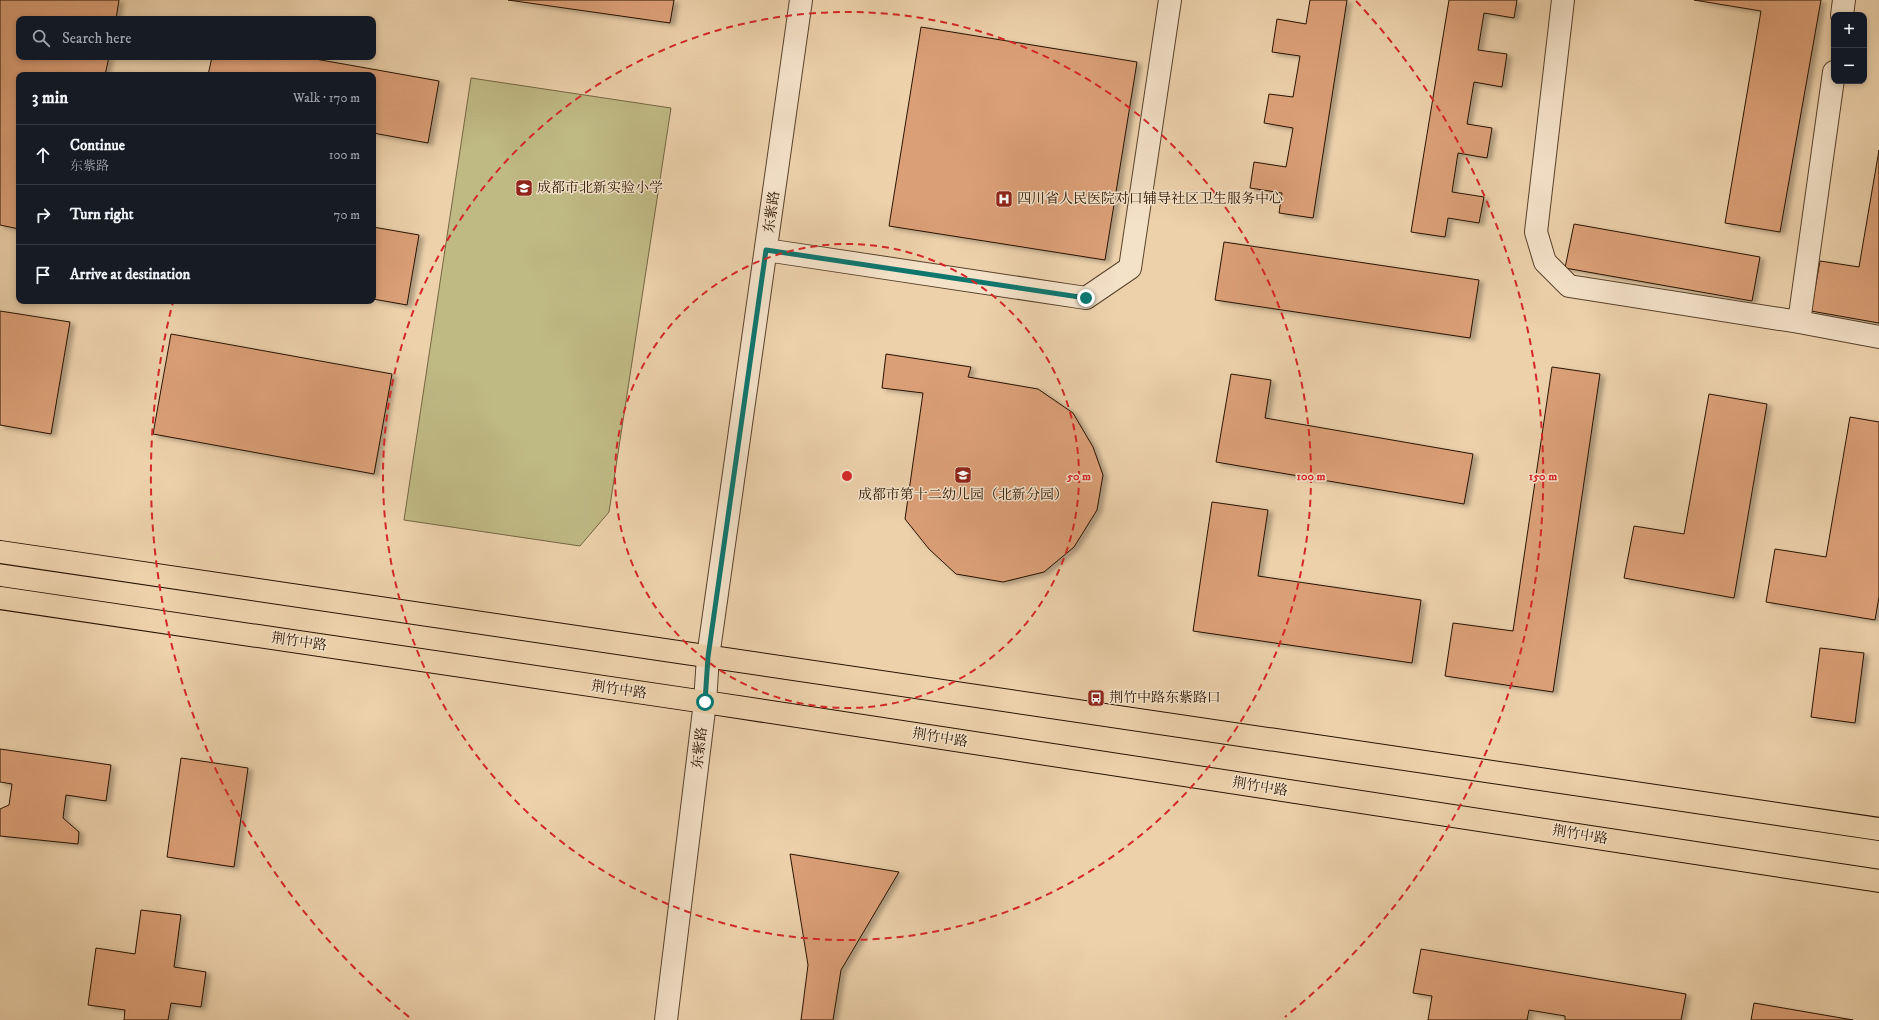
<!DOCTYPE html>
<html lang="en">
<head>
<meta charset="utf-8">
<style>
	body { margin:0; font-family:"IM FELL DW Pica","Noto Serif SC",serif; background:#20242c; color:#f1f3f6 }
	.controls { position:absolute; right:12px; top:12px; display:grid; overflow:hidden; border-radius:8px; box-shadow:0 2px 6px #0003 }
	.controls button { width:36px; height:36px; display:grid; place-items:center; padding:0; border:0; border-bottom:1px solid #363941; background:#171b24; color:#f1f3f6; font:20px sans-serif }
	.stop { position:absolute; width:12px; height:12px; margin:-9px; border:3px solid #0f766e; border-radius:50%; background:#fff }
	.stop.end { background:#0f766e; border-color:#fff; box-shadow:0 1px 4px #0008 }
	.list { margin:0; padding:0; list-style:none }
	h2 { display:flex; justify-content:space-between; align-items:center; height:52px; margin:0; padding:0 16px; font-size:17px }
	h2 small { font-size:13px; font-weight:400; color:#9ea1a6 }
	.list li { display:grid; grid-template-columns:26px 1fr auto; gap:12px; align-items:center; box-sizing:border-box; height:60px; padding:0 16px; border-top:1px solid #363941 }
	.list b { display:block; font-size:15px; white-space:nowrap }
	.list p { margin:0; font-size:13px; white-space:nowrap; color:#9ea1a6 }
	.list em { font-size:13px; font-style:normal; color:#9ea1a6 }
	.icon { flex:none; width:22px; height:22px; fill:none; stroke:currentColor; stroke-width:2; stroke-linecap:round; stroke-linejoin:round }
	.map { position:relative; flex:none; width:1879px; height:1020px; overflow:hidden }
	.search { position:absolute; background:#171b24; box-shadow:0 2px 6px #0003; left:16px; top:16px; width:360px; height:44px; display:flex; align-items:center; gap:10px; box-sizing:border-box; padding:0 14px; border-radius:8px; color:#9ea1a6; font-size:15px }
	.panel { position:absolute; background:#171b24; box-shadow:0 2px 6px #0003; left:16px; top:72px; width:360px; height:232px; border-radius:8px }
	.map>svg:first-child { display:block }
	.green { fill:#bfb984; stroke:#746642 }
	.building { fill:#db9f77; stroke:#281300; filter:url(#shadow) }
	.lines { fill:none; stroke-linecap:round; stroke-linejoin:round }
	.minor-casing { stroke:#59422b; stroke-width:24 }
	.major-casing { stroke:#281300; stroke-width:24 }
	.minor { stroke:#f3e1c8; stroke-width:22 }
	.major { stroke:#ecd1ab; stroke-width:22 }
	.route { stroke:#0f766e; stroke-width:5 }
	.ring { fill:none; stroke:#d62828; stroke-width:2; stroke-dasharray:7 5 }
	.labels { text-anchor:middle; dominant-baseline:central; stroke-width:3; stroke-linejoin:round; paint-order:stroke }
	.poi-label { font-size:14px; fill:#281300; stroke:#f3e1c8; text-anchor:start }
	.street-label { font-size:14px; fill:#281300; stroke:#f3e1c8 }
	.centre { fill:#d62828; stroke:#f3e1c8; stroke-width:2 }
	.ring-label { font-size:12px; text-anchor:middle; font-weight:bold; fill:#d62828; stroke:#f3e1c8; stroke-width:3; stroke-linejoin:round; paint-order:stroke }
</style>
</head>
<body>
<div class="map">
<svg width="1879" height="1020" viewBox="0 0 1879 1020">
	<defs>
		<filter id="shadow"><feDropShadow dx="4.5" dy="2.5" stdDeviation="2" flood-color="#0004"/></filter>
	</defs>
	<rect width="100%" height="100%" fill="#ecd1ab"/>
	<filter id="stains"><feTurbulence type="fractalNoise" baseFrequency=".005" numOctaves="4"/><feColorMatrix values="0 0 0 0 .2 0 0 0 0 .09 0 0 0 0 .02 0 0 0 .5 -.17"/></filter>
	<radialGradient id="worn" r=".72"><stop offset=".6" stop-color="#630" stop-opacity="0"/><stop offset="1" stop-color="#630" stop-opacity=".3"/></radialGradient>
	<path class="green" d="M471 78 671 108 609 512 580 546 404 520Z"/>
	<path class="building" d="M0 0H119L116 19H19V57H109L105 75H19V229L0 225Z
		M508 0H674L670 23Z
		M1310 0H1347L1313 218 1279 213 1282 193 1250 188 1254 162 1286 167 1293 128 1264 123 1269 94 1293 97 1300 56 1272 52 1277 19 1306 24Z
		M1449 0H1517L1514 18 1484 13 1478 50 1507 54 1502 87 1474 82 1467 124 1492 128 1487 158 1458 153 1452 192 1484 197 1479 223 1448 218 1445 237 1411 232Z
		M1694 0H1821L1780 232 1725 223 1761 11Z
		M921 27 1137 62 1105 260 889 226Z
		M212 57H304L439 81 428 143 373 133V75H208Z
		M1879 150V323L1811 311 1820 261 1859 267Z
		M1574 224 1760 257 1752 301 1565 268Z
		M373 227 419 235 407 305 373 299Z
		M1224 242 1479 280 1470 338 1215 300Z
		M0 311 70 322 51 434 0 425Z
		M171 334 392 374 374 474 153 434Z
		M886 354 971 367 968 377 1038 389 1073 413 1093 447 1103 475 1097 510 1074 547 1044 572 1003 582 956 574 929 549 905 519 923 393 882 388Z
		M1552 367 1600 374 1553 692 1445 676 1453 623 1513 631Z
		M1231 374 1271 380 1265 418 1473 454 1464 504 1216 462Z
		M1709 394 1767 404 1734 598 1624 578 1634 526 1684 534Z
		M1850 417 1879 422V597L1875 620 1766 602 1775 549 1826 557Z
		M1212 502 1268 510 1258 576 1421 600 1412 663 1193 631Z
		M1820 648 1864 653 1855 723 1811 717Z
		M0 749 111 765 106 801 66 795 63 818 79 832 78 844 0 836V809L9 805 12 784 0 782Z
		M181 758 248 768 234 867 167 857Z
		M790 854 899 872 841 970 833 1020H801L808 965Z
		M141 910 181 915 174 967 206 972 201 1007 171 1003 168 1020H124L125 1010 88 1005 96 948 135 954Z
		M1421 949 1686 994 1681 1020H1565V1016L1529 1010 1527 1020H1428L1432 996 1413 993Z
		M1754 1003 1853 1020H1751Z"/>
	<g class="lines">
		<defs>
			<path id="minor" d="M1563 0 1536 232 1545 262 1569 286 1799 322 1879 337
				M1842 15 1844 0
				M766 250 1086 298 1130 268 1170 0
				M1799 322 1834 72
				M666 1020 705 702 708 657 801 0"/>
			<path id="major" d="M0 552 1879 829
				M0 598 705 702 1879 881"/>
		</defs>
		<use href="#minor" class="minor-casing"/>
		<use href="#major" class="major-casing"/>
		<use href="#minor" class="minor"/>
		<use href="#major" class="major"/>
	</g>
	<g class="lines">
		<path class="route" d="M705 702 708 657 766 250 1086 298"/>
	</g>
	<g class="ring">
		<circle cx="847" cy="476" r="232"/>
		<circle cx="847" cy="476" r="464"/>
		<path d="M409 1017A696 696 0 0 1 173 302M1356 1A696 696 0 0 1 1285 1017"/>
	</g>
	<defs>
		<symbol id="school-square" viewBox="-11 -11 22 22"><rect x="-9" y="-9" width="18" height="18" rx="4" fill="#8f2418" stroke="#f3e1c8"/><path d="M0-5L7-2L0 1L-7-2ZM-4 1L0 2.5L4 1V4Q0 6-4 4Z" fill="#fff"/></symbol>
		<symbol id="hospital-square" viewBox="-11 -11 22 22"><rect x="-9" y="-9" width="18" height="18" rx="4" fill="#8f2418" stroke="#f3e1c8"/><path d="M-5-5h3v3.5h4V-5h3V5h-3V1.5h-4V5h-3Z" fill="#fff"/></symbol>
		<symbol id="bus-square" viewBox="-11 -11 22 22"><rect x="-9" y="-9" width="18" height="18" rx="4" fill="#8f2418" stroke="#f3e1c8"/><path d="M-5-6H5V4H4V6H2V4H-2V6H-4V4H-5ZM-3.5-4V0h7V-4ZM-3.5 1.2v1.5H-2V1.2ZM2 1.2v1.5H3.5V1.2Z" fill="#fff"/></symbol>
	</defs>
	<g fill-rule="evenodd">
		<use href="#school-square" x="514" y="178" width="20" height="20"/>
		<use href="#hospital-square" x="994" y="189" width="20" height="20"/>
		<use href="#school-square" x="953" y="465" width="20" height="20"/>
		<use href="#bus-square" x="1086" y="688" width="20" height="20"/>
	</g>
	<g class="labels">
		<g class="poi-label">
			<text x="537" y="188">成都市北新实验小学</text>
			<text x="1017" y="199">四川省人民医院对口辅导社区卫生服务中心</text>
			<text x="963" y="495" text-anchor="middle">成都市第十二幼儿园（北新分园）</text>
			<text x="1109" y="698">荆竹中路东紫路口</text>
		</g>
		<g class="street-label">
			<text transform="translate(772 212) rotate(-82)">东紫路</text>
			<text transform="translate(299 642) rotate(8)">荆竹中路</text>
			<text transform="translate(619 690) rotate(8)">荆竹中路</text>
			<text transform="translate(940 738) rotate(9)">荆竹中路</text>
			<text transform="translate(700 748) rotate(-83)">东紫路</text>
			<text transform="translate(1260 787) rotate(9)">荆竹中路</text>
			<text transform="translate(1580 835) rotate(9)">荆竹中路</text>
		</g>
	</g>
	<circle cx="847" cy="476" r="6" class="centre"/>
	<g class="ring-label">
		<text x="1079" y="480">50 m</text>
		<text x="1311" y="480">100 m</text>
		<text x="1543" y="480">150 m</text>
	</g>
	<rect width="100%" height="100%" filter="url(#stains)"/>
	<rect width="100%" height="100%" fill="url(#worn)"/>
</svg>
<div class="controls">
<button>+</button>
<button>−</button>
</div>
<div class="stop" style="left:705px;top:702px"></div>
<div class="stop end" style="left:1086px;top:298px"></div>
<div class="search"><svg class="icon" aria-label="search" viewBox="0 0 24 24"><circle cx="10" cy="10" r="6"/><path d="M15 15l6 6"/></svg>Search here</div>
<section class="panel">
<h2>3 min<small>Walk · 170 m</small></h2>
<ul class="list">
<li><svg class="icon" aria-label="ahead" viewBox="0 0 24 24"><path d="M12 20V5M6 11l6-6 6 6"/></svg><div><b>Continue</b><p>东紫路</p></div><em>100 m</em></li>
<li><svg class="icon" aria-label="right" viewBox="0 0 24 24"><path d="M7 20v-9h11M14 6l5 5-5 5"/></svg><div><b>Turn right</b></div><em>70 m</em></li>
<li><svg class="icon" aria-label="arrive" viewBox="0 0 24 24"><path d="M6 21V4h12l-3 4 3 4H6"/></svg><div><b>Arrive at destination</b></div></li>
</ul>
</section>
</div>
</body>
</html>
